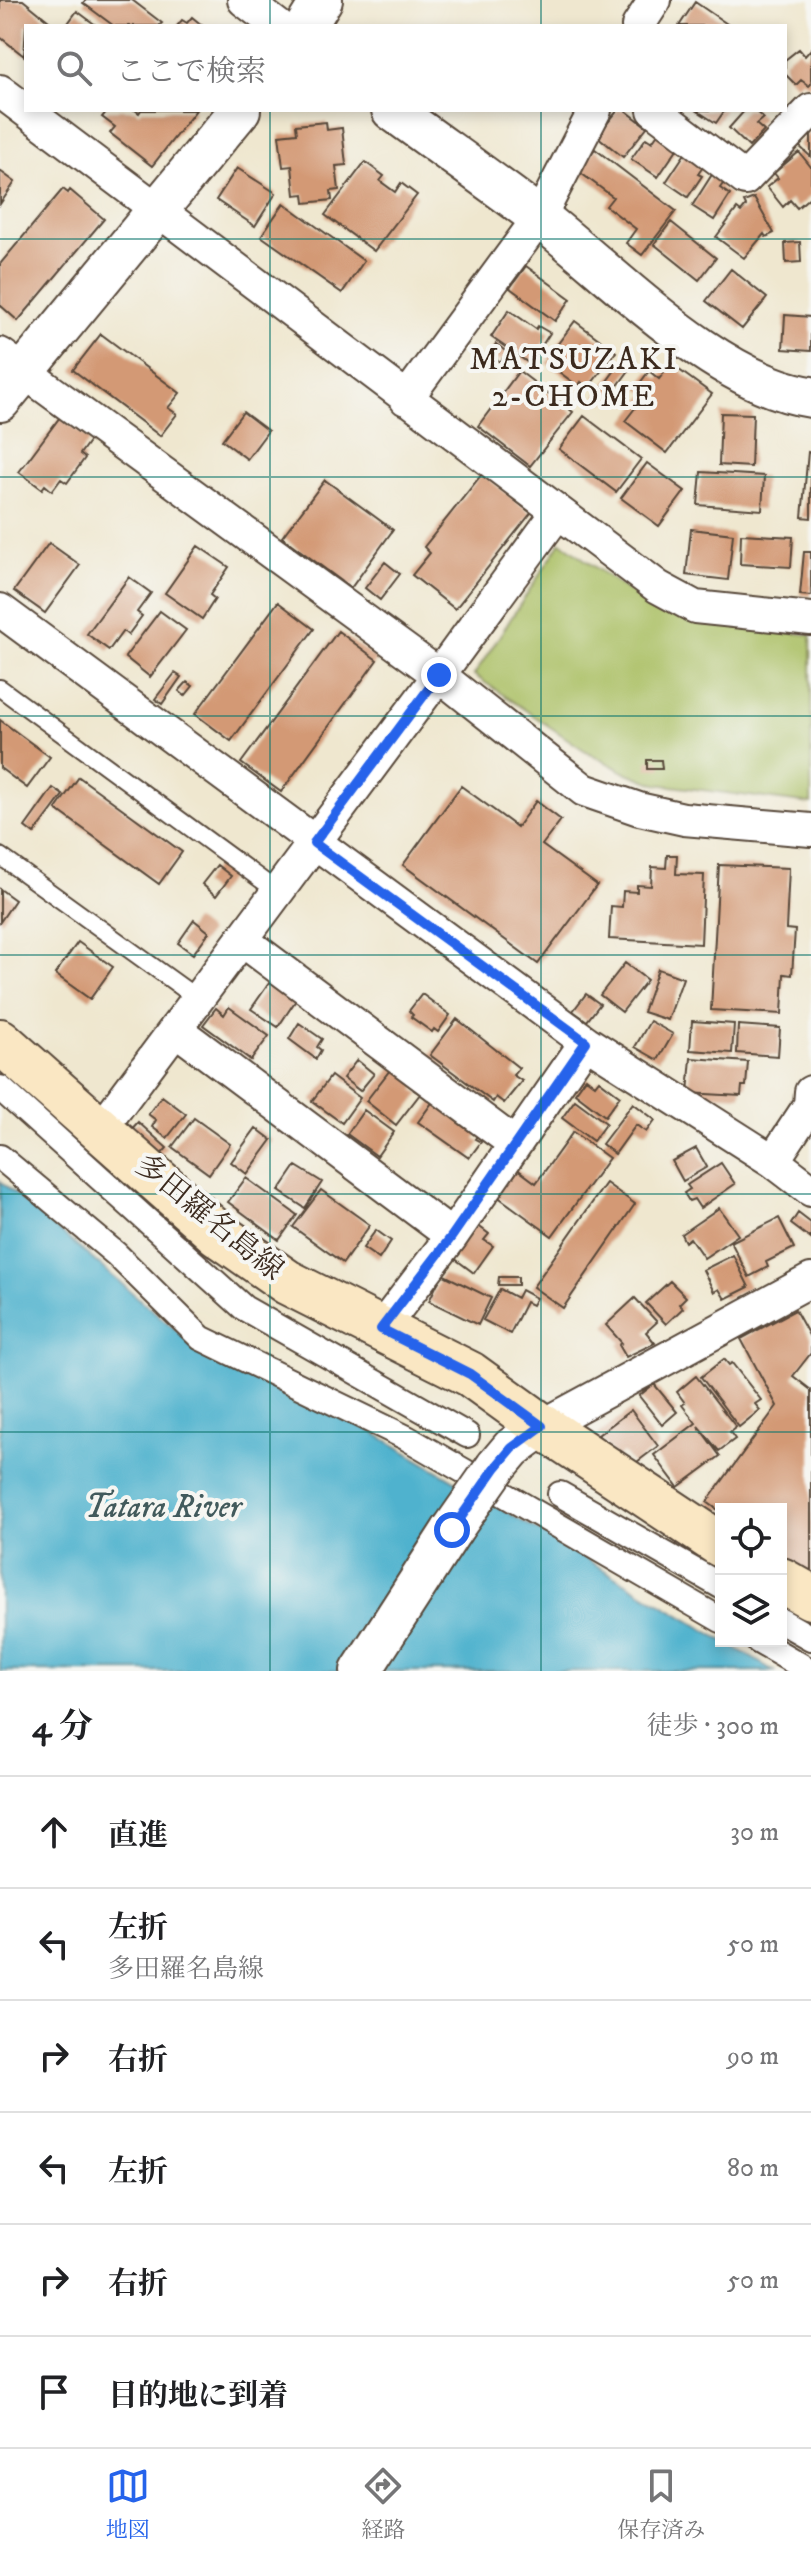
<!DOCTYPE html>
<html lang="ja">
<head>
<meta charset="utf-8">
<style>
	body { margin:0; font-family:"IM FELL DW Pica","Noto Serif JP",serif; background:#f6f6f6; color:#202124 }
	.controls { position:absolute; right:24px; bottom:24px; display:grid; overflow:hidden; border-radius:0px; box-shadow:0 4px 12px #0003 }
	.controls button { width:72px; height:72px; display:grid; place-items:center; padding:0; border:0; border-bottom:2px solid #e0e0e0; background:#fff; color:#202124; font:40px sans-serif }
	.stop { position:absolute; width:24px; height:24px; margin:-18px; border:6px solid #2563eb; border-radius:50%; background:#fff }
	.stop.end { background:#2563eb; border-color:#fff; box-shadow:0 2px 8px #0008 }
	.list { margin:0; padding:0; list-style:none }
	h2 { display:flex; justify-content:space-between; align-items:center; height:104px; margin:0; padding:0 32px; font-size:34px }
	h2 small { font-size:26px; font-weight:400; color:#757577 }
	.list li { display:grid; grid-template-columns:52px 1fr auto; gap:24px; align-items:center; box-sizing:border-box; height:112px; padding:0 32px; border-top:2px solid #e0e0e0 }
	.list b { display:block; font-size:30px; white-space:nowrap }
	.list p { margin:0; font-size:26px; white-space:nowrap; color:#757577 }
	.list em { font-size:26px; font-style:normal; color:#757577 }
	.icon { flex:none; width:44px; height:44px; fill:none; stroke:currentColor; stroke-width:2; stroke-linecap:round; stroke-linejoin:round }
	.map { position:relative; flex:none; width:811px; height:1671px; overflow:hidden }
	.search { position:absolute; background:#fff; box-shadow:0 4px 12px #0003; left:24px; right:24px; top:24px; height:88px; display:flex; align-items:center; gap:20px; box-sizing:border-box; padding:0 28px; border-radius:0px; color:#757577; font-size:30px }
	.sheet { height:776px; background:#fff }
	nav { display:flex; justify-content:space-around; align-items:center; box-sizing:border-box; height:112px; border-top:2px solid #e0e0e0; background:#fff; font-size:22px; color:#757577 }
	nav a { display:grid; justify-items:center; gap:4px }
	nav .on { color:#2563eb }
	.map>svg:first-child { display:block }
	.green { fill:#aabf63; stroke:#727440; stroke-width:2 }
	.water { fill:#4fb2ce; stroke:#456e76; stroke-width:2 }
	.building { fill:#d39974 }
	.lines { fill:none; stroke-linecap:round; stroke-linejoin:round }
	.service-casing { stroke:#564639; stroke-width:20 }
	.pedestrian-casing { stroke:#564639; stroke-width:28 }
	.minor-casing { stroke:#564639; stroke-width:36 }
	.tertiary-casing { stroke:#564639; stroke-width:44 }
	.secondary-casing { stroke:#564639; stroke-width:48 }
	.service { stroke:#fff; stroke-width:16 }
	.pedestrian { stroke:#fff; stroke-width:24 }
	.minor { stroke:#fff; stroke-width:32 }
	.tertiary { stroke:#fff; stroke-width:40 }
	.secondary { stroke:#fae7c3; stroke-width:44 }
	.tertiary-bridge-casing { stroke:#564639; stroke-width:44; stroke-linecap:butt }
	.tertiary-bridge { stroke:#fff; stroke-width:40 }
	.route { stroke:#2563eb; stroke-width:10 }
	.grid { fill:none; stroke:#0f766e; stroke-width:2; stroke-opacity:0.55 }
	.labels { text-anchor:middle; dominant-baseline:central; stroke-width:8; stroke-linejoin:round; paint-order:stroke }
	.street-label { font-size:30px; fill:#3b2a1e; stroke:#f6f6f2 }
	.neighbourhood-label { font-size:32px; letter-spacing:2px; fill:#3b2a1e; stroke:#f6f6f2 }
	.water-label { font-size:32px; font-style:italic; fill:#425a5c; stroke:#f6f6f2 }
</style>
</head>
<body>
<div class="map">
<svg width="811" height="1671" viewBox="0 0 811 1671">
	<rect width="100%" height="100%" fill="#f6f6f2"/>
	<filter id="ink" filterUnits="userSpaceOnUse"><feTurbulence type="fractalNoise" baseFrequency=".0125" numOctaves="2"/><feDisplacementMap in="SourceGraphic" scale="16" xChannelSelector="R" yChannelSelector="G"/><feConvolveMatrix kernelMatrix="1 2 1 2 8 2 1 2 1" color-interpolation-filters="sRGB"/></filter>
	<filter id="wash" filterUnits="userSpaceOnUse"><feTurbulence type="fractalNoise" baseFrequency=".006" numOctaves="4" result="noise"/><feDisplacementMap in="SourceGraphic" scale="32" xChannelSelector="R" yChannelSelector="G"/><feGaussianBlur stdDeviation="1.8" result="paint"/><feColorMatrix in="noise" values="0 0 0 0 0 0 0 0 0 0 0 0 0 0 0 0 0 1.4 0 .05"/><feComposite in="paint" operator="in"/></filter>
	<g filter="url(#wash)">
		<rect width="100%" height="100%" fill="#efe7cf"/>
		<path class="green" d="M561 542C595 566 631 598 670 612 714 627 765 629 811 635V804L656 784 622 771 584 750 474 675Z"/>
		<path class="water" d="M0 1181 188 1340 359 1424 774 1671H0Z"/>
		<g id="blocks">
			<path class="building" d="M0 0H23L50 22 47 26H26L24 56 0 37Z
				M86 0H132L162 23 159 26H114L83 3Z
				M695 2 730 26H679Z
				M77 11 97 26H66Z
				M192 17 203 26H177L182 20 187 23Z
				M799 49 805 56 811 49V84L809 86 801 80 796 85 785 74V60Z
				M108 110H135L139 113 141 110H196L152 166 110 133 115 127 102 117Z
				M618 110H625L647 127 623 157 597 136Z
				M696 110H725L716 123Z
				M745 110H754L763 118 756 124 764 131 749 147 729 128Z
				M326 122 327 130 342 128 346 165 336 166 339 190 331 191 332 200 305 203 304 194 295 195 292 166 283 167 279 135 297 133 296 125Z
				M811 131V157L798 145Z
				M659 132 679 146 658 177 631 159 646 138 652 142Z
				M595 149 676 211 642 255 626 243 636 229 606 206 613 197 578 171Z
				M686 152 705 164 698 174 702 176 688 197 666 182Z
				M799 152 811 167V196L797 208 790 200 783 207 767 187 778 178 774 173Z
				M365 162 384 176 380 181 395 192 401 183 417 195 374 251 325 215Z
				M237 168 276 193 255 226 216 200Z
				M0 171 15 182 0 204Z
				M713 173 725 181 720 188 730 195 714 220 692 206Z
				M63 189 68 193 70 190 104 219 18 321 0 305V264Z
				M754 198 774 233 766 237 764 234 744 258 716 237 737 209 741 212 746 206 744 202Z
				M284 203 364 261 342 293 261 236Z
				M671 222 716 258 699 280 654 244Z
				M800 242 801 262 786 263 785 243Z
				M526 266 571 299 555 321 510 288Z
				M731 269 767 298 742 329 706 301Z
				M509 310 536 329 538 326 550 333 530 364 491 337Z
				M785 315 811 317V351L783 349Z
				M575 321 616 352 588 388 581 382 578 386 547 363 551 358 548 357Z
				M101 334 180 393 168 408 177 414 160 436 73 370Z
				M496 344 508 353 500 362 489 353Z
				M627 354 636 361 605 403 596 396Z
				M671 364 712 394 667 453 625 421 646 394 637 387 649 371 659 379Z
				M519 371 573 412 530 466 478 426Z
				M243 412 268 431 247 459 222 440Z
				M721 413 753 414 751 467 719 465Z
				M584 416 641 459 616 492 559 449Z
				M60 417 90 440 80 454 85 458 67 483 61 479 52 491 45 485 42 489 19 472Z
				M808 452 811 453V518L802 517Z
				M647 463 685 491 659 526 621 498Z
				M701 472 764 476 762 510 698 505Z
				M482 474 531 513 455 609 412 575 430 553 424 547Z
				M325 480 393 530 351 588 282 537Z
				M691 529 733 534 728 580 686 575Z
				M741 534 793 537 791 567 740 564Z
				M49 543 80 565 45 613 14 591Z
				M198 546 229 567 210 595 215 599 202 619 165 593Z
				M804 552H811V596L800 595Z
				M385 562 400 574 380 600 365 588Z
				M129 577 151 593 137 612 142 616 128 635 123 631 109 650 87 634Z
				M278 602 314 629 231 741 195 714Z
				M160 611 186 630 150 677 125 657Z
				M338 631 377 660 281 792 241 763Z
				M175 673 181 677 162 704 155 699Z
				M187 682 193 686 185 696 179 691Z
				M0 720 50 757 27 788 0 768Z
				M647 760H661L662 769H647Z
				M79 777 182 852 159 884 56 809Z
				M461 786 517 827 536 801 561 820 542 845 597 885 538 964 403 865Z
				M53 788 63 795 34 834 25 827Z
				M667 855H677L676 874 704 875 701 944 609 939 611 906 622 907 623 891 637 892V885L651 886 652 867 666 868Z
				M217 865 231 876 216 896 202 884Z
				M719 865 789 868 786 929 795 930 792 975 784 974 782 1014 711 1010Z
				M0 889 15 900 0 922Z
				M194 920 209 932 193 954 178 943Z
				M78 942 113 967 90 999 55 974Z
				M625 963 647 980 622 1012 600 995Z
				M658 969 683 978 668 1020 643 1012Z
				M272 979 298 997 278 1027 251 1009Z
				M422 994 450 1015 438 1032 434 1029 432 1032 411 1017 413 1015 409 1011Z
				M586 994 600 1004 587 1021 573 1011Z
				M229 1007 269 1036 251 1060 203 1025 216 1008 224 1015Z
				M457 1019 519 1068 513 1075 522 1081 504 1103 496 1097 493 1102 430 1055Z
				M650 1021 673 1034 658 1060 635 1047Z
				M692 1021 734 1024 732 1053 690 1050Z
				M299 1023 322 1039 317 1047 321 1050 316 1059 289 1039Z
				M738 1025 780 1028 778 1056 737 1053Z
				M691 1058 748 1062 746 1086H742L741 1096 688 1093Z
				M357 1060 374 1074 360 1091 343 1078Z
				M397 1061 422 1080 414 1090 420 1094 396 1125 366 1101Z
				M331 1076 360 1098 342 1123 312 1101Z
				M586 1078 595 1085 599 1080 620 1096 605 1116 575 1093Z
				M162 1096 186 1114 167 1138 152 1127 156 1120 148 1114Z
				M437 1096 483 1129 475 1139 481 1142 469 1158 418 1122Z
				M575 1100 606 1123 593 1141 562 1118Z
				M633 1103 655 1120 646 1132 636 1125 615 1154 602 1144Z
				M364 1110 394 1132 377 1156 347 1134Z
				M194 1118 230 1144 209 1174 172 1147Z
				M138 1122 167 1148 158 1158 129 1132Z
				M256 1128 272 1140 247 1174 231 1162Z
				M573 1132 609 1158 552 1236 493 1193 513 1166 536 1183Z
				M696 1148 707 1167 683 1181 672 1161Z
				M721 1163 735 1184 700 1208 694 1199 689 1201 684 1193 690 1189 687 1185Z
				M296 1166 322 1182 305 1208 279 1191Z
				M246 1178 297 1215 279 1240 228 1202Z
				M606 1183 635 1204 563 1308 533 1287Z
				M321 1190 370 1225 343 1263 293 1227Z
				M719 1208 738 1235 704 1258 690 1238 685 1242 681 1234Z
				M798 1213 811 1223V1239L791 1224Z
				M779 1218 794 1248 766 1262 768 1267 749 1277 731 1242Z
				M473 1222 489 1234 484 1240 493 1246 474 1273 450 1255Z
				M376 1230 391 1241 379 1259 363 1248Z
				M733 1255 749 1287 725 1299 719 1289 714 1292 703 1270Z
				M442 1274 491 1298 478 1325 429 1301Z
				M499 1277H518V1285H498Z
				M670 1281 686 1297 679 1304 683 1308 666 1324 646 1303Z
				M500 1289 517 1298 521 1290 536 1298 532 1305 526 1302 510 1334 483 1320Z
				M635 1298 657 1322 646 1332 655 1343 626 1357 619 1345 622 1343 606 1325Z
				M795 1310 811 1339V1353L793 1376 811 1390V1577L781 1556V1509H721V1512L707 1502 777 1406 741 1339Z
				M724 1359 729 1365 732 1363 761 1400 755 1404 760 1410 739 1427 701 1377Z
				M696 1376 736 1427 730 1432 735 1439 719 1451 698 1426 720 1456 678 1487 654 1455 696 1423 682 1405 685 1403 677 1392Z
				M654 1384 677 1412 662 1425 639 1396Z
				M631 1410 658 1446 633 1465 623 1453 616 1458 598 1435Z"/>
		</g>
	</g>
	<g filter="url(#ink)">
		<use href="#blocks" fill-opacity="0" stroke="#564639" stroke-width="2"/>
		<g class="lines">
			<defs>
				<path id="service" d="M0 688 278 892
					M0 856 198 999"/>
				<path id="pedestrian" d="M0 1088 244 1308 467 1435
					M0 1157 116 1254 201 1338 407 1438 721 1620
					M560 1494 721 1586
					M781 1621 811 1638
					M758 1641 810 1671"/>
				<path id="minor" d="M244 0 278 26
					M638 26 655 0
					M0 91 658 587 695 607 811 619
					M654 110 745 179 811 110
					M0 354 439 675 584 790 639 809 684 819 811 830
					M406 399 539 218 595 110
					M0 610 586 1042 773 1161 811 1190
					M242 940 515 1144
					M175 1029 452 1236
					M100 1130 439 675 558 512
					M773 1161 810 1105 811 1092
					M381 1329 452 1236 586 1042
					M542 1426 811 1280"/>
				<path id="tertiary" d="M306 26 322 0
					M392 110C441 146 491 181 540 218 614 275 717 384 811 397
					M0 401 240 110
					M496 1467 512 1448 542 1426
					M361 1671 452 1530"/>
				<path id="secondary" d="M0 1041 218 1234 287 1282 470 1374 542 1426 721 1545
					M781 1580 811 1597"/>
			</defs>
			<use href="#service" class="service-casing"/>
			<use href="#pedestrian" class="pedestrian-casing"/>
			<use href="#minor" class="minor-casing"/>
			<use href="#tertiary" class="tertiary-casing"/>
			<use href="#secondary" class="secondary-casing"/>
			<use href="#service" class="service"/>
			<use href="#pedestrian" class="pedestrian"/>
			<use href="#minor" class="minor"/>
			<use href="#tertiary" class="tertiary"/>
			<use href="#secondary" class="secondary"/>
			<defs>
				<path id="tertiary-bridge" d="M452 1530 496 1467"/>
			</defs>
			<use href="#tertiary-bridge" class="tertiary-bridge-casing"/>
			<use href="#tertiary-bridge" class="tertiary-bridge"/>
		</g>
	</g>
	<g class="lines" filter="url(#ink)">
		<path class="route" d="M439 675 314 843 586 1042 452 1236 381 1329 470 1374 542 1426 512 1448 496 1467 452 1530"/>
	</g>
	<path class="grid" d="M270 0V26M541 0V26M270 110V1671M541 110V1671M0 239H811M0 477H811M0 716H811M0 955H811M0 1194H811M0 1432H811"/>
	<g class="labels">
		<g class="street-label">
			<text transform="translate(209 1218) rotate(39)">多田羅名島線</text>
		</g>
		<g class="neighbourhood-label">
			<text x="574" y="360">MATSUZAKI<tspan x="574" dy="37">2-CHOME</tspan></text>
		</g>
		<g class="water-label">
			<text x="163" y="1508">Tatara River</text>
		</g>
	</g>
</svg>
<div class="controls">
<button><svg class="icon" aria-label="locate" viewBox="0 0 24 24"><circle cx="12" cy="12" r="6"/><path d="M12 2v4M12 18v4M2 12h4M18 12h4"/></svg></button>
<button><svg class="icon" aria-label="layers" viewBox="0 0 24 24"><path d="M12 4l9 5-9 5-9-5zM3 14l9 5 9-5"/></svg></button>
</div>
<div class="stop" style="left:452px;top:1530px"></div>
<div class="stop end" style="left:439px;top:675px"></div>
<div class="search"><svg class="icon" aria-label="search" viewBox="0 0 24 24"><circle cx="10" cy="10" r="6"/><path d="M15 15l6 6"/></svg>ここで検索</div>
</div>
<section class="sheet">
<h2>4 分<small>徒歩 · 300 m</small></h2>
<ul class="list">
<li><svg class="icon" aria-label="ahead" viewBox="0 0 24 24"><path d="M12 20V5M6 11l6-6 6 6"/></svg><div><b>直進</b></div><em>30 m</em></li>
<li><svg class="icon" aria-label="left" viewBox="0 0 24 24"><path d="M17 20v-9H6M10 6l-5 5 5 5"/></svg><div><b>左折</b><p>多田羅名島線</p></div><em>50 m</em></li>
<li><svg class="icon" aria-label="right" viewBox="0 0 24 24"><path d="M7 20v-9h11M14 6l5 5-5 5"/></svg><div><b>右折</b></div><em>90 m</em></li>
<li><svg class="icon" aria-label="left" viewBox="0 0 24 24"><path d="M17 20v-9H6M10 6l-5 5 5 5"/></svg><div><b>左折</b></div><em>80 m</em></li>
<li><svg class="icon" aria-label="right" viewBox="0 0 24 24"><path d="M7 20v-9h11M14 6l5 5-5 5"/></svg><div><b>右折</b></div><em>50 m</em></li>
<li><svg class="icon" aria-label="arrive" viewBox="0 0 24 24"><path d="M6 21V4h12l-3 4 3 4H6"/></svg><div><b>目的地に到着</b></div></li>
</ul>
</section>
<nav>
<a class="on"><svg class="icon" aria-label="map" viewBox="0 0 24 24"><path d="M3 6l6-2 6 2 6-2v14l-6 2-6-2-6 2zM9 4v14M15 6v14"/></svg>地図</a>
<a><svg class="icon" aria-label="directions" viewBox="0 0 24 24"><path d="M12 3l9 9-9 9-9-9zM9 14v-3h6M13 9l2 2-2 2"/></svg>経路</a>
<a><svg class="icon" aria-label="saved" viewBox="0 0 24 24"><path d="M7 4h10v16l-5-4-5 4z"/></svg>保存済み</a>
</nav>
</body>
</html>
